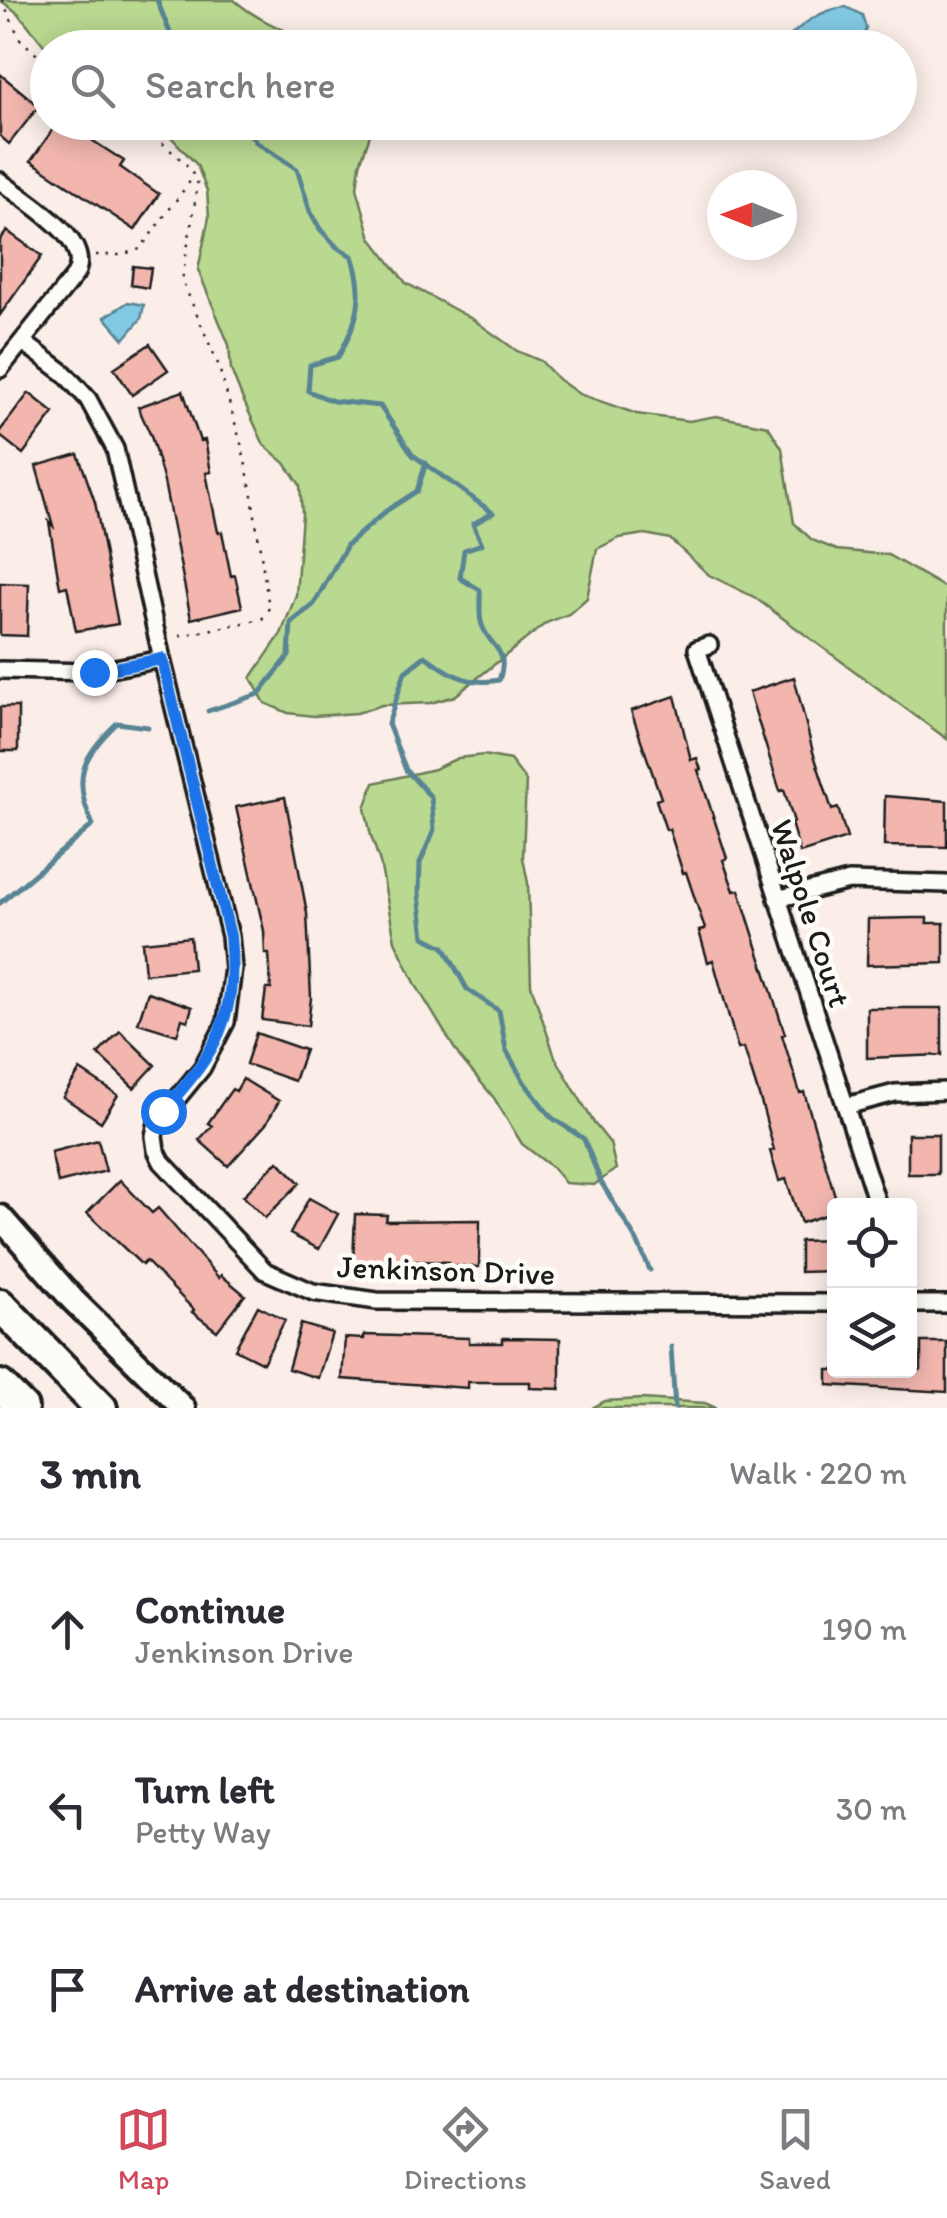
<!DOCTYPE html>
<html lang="en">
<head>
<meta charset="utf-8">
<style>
	body { margin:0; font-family:Itim,sans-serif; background:#f7f7f7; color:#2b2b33 }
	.controls { position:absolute; right:30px; bottom:30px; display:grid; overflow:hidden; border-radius:10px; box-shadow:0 5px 25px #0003 }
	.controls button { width:90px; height:90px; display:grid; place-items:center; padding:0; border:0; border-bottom:2px solid #e1e1e2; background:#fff; color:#2b2b33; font:50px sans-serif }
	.compass { position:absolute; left:707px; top:170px; width:90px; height:90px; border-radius:50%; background:#fff; box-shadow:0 5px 25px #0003; rotate:271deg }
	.stop { position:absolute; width:30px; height:30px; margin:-22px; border:8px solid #1a73e8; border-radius:50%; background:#fff }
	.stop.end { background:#1a73e8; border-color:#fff; box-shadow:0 2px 10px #0008 }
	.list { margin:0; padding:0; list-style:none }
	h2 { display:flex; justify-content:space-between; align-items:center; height:130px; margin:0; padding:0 40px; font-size:42px }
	h2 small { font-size:32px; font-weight:400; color:#7c7c81 }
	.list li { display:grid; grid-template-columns:65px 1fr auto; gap:30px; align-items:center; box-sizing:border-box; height:180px; padding:0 40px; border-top:2px solid #e1e1e2 }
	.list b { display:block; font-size:38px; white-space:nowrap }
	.list p { margin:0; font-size:32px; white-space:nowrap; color:#7c7c81 }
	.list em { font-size:32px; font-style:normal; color:#7c7c81 }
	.icon { flex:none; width:55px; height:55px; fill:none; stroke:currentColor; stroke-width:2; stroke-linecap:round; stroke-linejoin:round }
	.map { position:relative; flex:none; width:947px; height:1408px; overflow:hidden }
	.search { position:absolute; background:#fff; box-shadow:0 5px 25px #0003; left:30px; right:30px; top:30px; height:110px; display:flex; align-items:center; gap:25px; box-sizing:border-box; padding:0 35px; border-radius:55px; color:#7c7c81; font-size:38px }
	.sheet { height:670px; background:#fff }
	nav { display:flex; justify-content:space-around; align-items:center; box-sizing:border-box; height:140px; border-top:2px solid #e1e1e2; background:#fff; font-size:28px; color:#7c7c81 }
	nav a { display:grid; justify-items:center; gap:5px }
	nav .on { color:#d1495b }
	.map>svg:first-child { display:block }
	.green { fill:#b9d890; stroke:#6a7a56; stroke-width:2.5 }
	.water { fill:#82c9e3; stroke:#598493; stroke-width:2.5 }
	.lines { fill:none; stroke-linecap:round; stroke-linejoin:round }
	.stream { stroke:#598493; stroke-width:5 }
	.building { fill:#f2b6af; stroke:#1c1c1c; stroke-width:2.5 }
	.minor-casing { stroke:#1c1c1c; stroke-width:22 }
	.secondary-casing { stroke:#1c1c1c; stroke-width:30 }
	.motorway-casing { stroke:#1c1c1c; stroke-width:38 }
	.path { stroke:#1c1c1c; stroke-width:2.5; stroke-dasharray:2.5 8; stroke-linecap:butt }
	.minor { stroke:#fdfcf7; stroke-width:15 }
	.secondary { stroke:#fdfcf7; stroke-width:22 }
	.motorway { stroke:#fdfcf7; stroke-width:30 }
	.route { stroke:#1a73e8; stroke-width:12 }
	.labels { text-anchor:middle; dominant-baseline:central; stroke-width:9; stroke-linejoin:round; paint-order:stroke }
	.street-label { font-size:32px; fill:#1c1c1c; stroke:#fdfcf7 }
</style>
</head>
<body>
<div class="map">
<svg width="947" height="1408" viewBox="0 0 947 1408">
	<rect width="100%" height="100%" fill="#fbeee9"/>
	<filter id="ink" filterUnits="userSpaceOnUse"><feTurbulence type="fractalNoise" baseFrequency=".01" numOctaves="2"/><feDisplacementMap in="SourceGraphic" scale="20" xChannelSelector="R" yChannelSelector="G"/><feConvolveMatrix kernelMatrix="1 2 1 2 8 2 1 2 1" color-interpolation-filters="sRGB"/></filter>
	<g filter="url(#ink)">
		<path class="green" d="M0 0H234C262 24 293 34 327 47L47 49 19 14Z
			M158 123H374L360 164 357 188 371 238 406 283 474 320 517 351 541 361 558 379 579 394 637 414 689 421 716 416 768 426 782 448 794 523 812 540 837 550 888 555 947 589V739L754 597 709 575 670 539 645 534 619 538 597 549 587 598 569 614 546 623 455 696 431 703 382 705 357 713 314 716 288 713 265 703 251 678 281 634 296 595 302 514 300 485 285 463 264 445 241 395 231 370 229 345 198 270 209 217 207 191 197 165Z
			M484 755 510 760 526 781 523 858 528 883 531 985 555 1057 594 1123 610 1143 616 1169 594 1185 565 1183 553 1168 522 1144 494 1098 459 1056 417 987 395 941 380 862 371 836 365 808 374 783 434 769 458 758Z
			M642 1399 705 1403 716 1408H592L605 1401Z"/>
		<path class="water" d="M846 7 862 15 866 28 861 47H782C795 27 821 9 846 7Z
			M128 302 144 305 141 319 124 339 105 317Z"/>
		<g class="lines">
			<path class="stream" d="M157 0 176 48
				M240 122 256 142 297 169 310 211 320 229 337 247 352 256C366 295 358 322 338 357L310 365 308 391 333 401 380 406 413 455 493 513 473 524 482 544 464 550 460 578 480 590C481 600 478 616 482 625 491 650 510 648 499 680 468 686 450 674 425 656L405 672 388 724 406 770 431 797 434 830 420 863 419 894 424 937 444 947 467 989 499 1011 506 1050 524 1082 551 1117 584 1139 601 1182 637 1241 650 1270
				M208 711 259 694 289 656 291 623 314 604 347 545 386 511 417 491 426 463
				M0 903 93 825C71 778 82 757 117 723L148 727
				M671 1347 675 1408"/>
		</g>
		<path class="building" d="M0 74 39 106 9 144 0 136Z
			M58 122H64L124 161 120 167 159 194 135 230 31 161Z
			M7 231 42 256 0 315V240Z
			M133 266 151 268 148 288 131 285Z
			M150 344 168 370 132 395 114 368Z
			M183 391 200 441 205 440 211 472 206 473 218 532H222L231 576 235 575 242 607 191 619 164 482 151 436 138 407Z
			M29 393 54 413 23 454 0 436V431Z
			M78 454 95 502 118 624 76 631 67 586 60 588 49 522 53 526 36 466Z
			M0 583 29 584 27 636 0 635Z
			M794 677 813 752 832 810 838 808 847 838 800 853 791 823 794 822 784 790 780 791 749 692Z
			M675 696 691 760 697 758 701 770H698L727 858 723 860 734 891 739 890 785 1034 782 1035 800 1093 804 1092 838 1206H834V1212L801 1223 786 1179 779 1181 770 1151 774 1150 762 1105 744 1048 738 1049 713 960 708 962 699 931 705 929 686 872 683 873 669 829 666 830 656 800 661 798 631 711Z
			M0 707H18V751H0Z
			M885 796 947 801V847L884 846Z
			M285 797 307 913 311 998 308 1026 262 1020 266 989H271L269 954H265L264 931 236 807Z
			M914 918H927V923H944V963L867 965 868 919Z
			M190 937 193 969 145 974 142 942Z
			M148 992 192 1007 188 1021 182 1019 177 1035 138 1023Z
			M867 1008H942V1055L867 1058Z
			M120 1031 155 1065 134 1088 98 1054Z
			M256 1033 305 1050 294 1081 246 1064Z
			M80 1070 118 1095 101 1122 63 1097Z
			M243 1079 279 1101 266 1124 228 1166 199 1140 212 1126 208 1123 232 1089 236 1091Z
			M908 1134H938V1174H908Z
			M98 1140 106 1171 58 1183 51 1152Z
			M278 1161 300 1183 265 1218 243 1196Z
			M120 1180 152 1213 158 1208 219 1278 221 1275 245 1295 217 1331 192 1312 194 1310 146 1261 142 1265 87 1213Z
			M309 1198 338 1214 319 1249 290 1234Z
			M355 1214 387 1215 386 1221 480 1220 479 1267 448 1266V1262L414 1261V1266L353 1264Z
			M834 1240V1271L800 1272V1241Z
			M258 1306 285 1320 263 1363 235 1349Z
			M301 1324 332 1333 318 1378 288 1369Z
			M364 1335 469 1338V1343H503V1338L560 1339V1389L530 1388V1382H468V1388L342 1379 345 1338 364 1339Z
			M921 1342H947V1392L828 1385V1370H921Z"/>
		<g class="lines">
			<defs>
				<path id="minor" d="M0 181C25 201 95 240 75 275L0 369
					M23 342 64 373 88 399 115 449 162 659 230 936 233 968 226 1022 202 1068 157 1123 154 1136 156 1150 162 1162 265 1271 313 1292 377 1301 834 1303
					M709 645 697 649 878 1206
					M0 670 94 672 162 659
					M777 899 849 881 947 884
					M846 1106 895 1093 947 1091
					M910 1304H947"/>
				<path id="secondary" d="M0 1217 73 1300 183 1408"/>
				<path id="motorway" d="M0 1305 101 1408
					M0 1386 22 1408"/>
			</defs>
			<use href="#minor" class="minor-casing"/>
			<use href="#secondary" class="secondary-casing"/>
			<use href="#motorway" class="motorway-casing"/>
			<path class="path" d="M2 0 20 39 48 65
				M139 122 189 167 198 184 182 280 218 364 242 447 251 489 269 608 262 619 174 637
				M96 255H121L140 249 194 176"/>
			<use href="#minor" class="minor"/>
			<use href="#secondary" class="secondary"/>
			<use href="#motorway" class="motorway"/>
		</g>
	</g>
	<g class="lines" filter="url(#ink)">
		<path class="route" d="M94 672 162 659 230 936C238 1018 216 1052 163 1111"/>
	</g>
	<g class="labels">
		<g class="street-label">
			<text transform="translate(811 913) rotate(72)">Walpole Court</text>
			<text transform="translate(446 1270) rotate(2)">Jenkinson Drive</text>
		</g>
	</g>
</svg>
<div class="controls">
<button><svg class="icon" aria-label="locate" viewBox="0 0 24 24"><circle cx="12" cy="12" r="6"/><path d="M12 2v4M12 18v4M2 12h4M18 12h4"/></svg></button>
<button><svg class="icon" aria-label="layers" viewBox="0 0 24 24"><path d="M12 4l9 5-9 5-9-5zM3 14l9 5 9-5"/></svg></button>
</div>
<svg class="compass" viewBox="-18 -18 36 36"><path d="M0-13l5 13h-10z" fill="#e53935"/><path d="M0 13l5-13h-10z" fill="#7c7c81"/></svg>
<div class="stop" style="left:163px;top:1111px"></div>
<div class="stop end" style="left:94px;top:672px"></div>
<div class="search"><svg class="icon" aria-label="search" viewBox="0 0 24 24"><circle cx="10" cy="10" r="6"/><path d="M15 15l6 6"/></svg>Search here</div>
</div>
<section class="sheet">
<h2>3 min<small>Walk · 220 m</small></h2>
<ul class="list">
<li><svg class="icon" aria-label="ahead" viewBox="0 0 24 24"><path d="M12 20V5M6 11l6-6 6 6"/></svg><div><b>Continue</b><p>Jenkinson Drive</p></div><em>190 m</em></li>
<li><svg class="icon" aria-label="left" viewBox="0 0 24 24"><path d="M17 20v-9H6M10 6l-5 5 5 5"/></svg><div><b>Turn left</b><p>Petty Way</p></div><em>30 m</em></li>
<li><svg class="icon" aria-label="arrive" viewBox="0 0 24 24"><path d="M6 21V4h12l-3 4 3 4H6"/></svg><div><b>Arrive at destination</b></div></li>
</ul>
</section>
<nav>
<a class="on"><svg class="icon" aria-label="map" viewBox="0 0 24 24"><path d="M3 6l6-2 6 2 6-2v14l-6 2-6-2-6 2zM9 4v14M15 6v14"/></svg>Map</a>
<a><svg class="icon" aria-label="directions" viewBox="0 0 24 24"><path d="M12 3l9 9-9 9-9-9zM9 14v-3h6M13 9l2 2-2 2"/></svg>Directions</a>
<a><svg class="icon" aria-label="saved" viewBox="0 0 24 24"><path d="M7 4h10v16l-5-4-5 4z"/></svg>Saved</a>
</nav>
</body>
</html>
